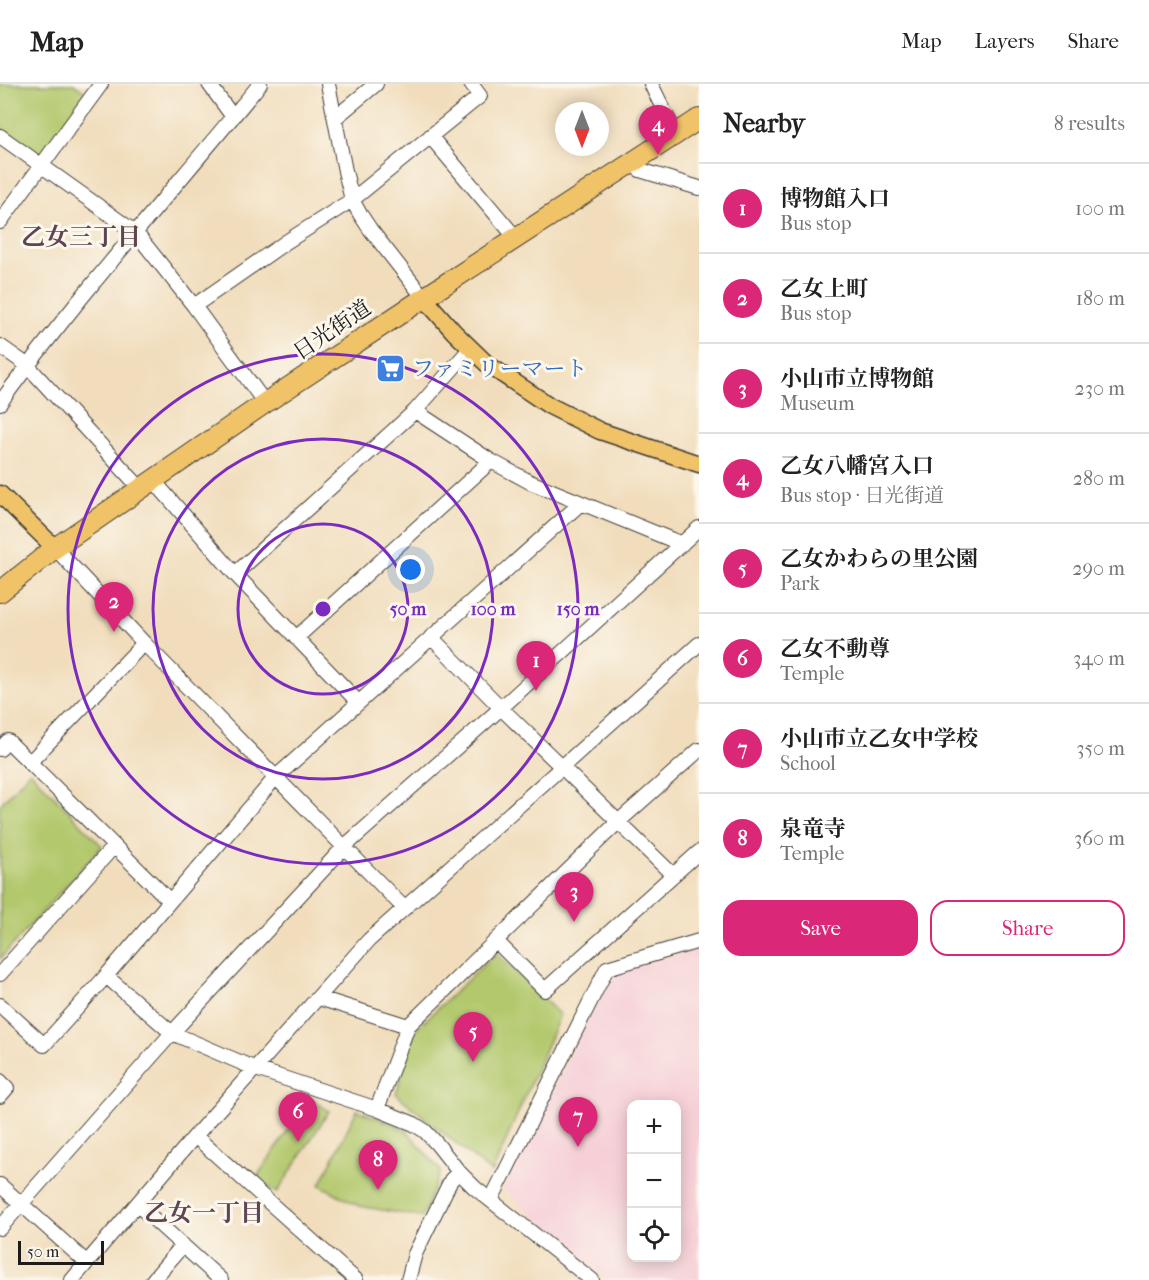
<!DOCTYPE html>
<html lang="en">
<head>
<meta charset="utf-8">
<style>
	body { margin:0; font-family:"IM FELL French Canon","Noto Serif JP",serif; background:#f2f2f2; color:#222 }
	.controls { position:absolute; right:18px; bottom:18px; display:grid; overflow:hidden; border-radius:12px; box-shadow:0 3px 15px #0003 }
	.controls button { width:54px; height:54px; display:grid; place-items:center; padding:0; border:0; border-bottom:2px solid #e0e0e0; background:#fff; color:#222; font:30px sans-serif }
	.compass { position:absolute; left:555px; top:18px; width:54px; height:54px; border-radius:50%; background:#fff; box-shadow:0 3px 15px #0003; rotate:180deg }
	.scale { position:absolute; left:18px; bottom:15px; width:86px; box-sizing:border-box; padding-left:6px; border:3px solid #1c1c1c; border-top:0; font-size:16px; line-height:21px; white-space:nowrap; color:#1c1c1c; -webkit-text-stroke:4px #fbf7ec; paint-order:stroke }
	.you { position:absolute; left:411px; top:486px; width:21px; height:21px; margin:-15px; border:4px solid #fff; border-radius:50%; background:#1a73e8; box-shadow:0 0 0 9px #1a73e833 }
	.badge { display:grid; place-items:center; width:39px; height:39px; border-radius:50%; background:#db2777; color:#fff; font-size:20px; font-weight:700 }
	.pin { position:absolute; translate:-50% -50px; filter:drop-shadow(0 2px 3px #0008) }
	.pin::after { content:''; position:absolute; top:32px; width:21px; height:18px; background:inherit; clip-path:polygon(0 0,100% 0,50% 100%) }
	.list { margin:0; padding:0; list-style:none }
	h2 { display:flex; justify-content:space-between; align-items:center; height:78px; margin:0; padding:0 24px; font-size:26px }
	h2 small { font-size:20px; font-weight:400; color:#767676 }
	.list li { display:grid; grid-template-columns:39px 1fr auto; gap:18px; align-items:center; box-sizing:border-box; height:90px; padding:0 24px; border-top:2px solid #e0e0e0 }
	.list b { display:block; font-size:22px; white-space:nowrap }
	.list p { margin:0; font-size:20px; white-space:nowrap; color:#767676 }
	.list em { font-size:20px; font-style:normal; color:#767676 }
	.actions { display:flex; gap:12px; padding:18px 24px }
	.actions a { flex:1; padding:14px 0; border:2px solid #db2777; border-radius:18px; text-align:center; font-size:21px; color:#db2777 }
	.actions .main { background:#db2777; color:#fff }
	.icon { flex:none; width:33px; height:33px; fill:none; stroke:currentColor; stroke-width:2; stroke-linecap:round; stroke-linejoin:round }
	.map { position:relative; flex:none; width:699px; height:1196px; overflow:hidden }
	header { display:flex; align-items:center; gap:36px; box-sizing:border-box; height:84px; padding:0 30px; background:#fff; border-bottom:2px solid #e0e0e0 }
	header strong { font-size:28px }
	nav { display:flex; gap:33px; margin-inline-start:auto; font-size:21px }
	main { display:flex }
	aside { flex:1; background:#fff }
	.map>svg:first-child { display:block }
	.built { fill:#f6cfd7; fill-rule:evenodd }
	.green { fill:#b2c86c; stroke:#677244; stroke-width:1.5 }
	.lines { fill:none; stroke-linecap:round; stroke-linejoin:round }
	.minor-casing { stroke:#3c3934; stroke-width:16 }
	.major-casing { stroke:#3c3934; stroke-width:19 }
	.highway-casing { stroke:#3c3934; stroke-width:22 }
	.minor { stroke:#fff; stroke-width:14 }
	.major { stroke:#f1c369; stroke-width:16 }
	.highway { stroke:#f1c369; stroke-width:20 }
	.ring { fill:none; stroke:#7b2cbf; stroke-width:3 }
	.labels { text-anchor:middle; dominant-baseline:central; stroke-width:6; stroke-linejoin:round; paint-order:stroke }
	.street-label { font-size:22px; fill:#1c1c1c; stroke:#fbf7ec }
	.shop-label { font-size:22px; fill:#366cbe; stroke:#fbf7ec; text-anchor:start }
	.neighbourhood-label { font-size:24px; font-weight:bold; fill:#5f4553; stroke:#fbf7ec }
	.centre { fill:#7b2cbf; stroke:#fbf7ec; stroke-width:3 }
	.ring-label { font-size:18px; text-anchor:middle; font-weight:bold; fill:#7b2cbf; stroke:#fbf7ec; stroke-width:6; stroke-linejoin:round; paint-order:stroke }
</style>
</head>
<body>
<header>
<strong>Map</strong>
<nav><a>Map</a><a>Layers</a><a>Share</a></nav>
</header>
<main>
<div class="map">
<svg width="699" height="1196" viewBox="0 0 699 1196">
	<rect width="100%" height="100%" fill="#fbf7ec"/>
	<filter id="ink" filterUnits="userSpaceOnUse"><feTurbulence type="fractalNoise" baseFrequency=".0167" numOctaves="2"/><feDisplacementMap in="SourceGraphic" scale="12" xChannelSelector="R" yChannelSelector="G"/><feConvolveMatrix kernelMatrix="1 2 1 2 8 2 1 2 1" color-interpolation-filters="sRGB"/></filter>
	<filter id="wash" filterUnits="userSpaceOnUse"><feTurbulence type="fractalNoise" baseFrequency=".008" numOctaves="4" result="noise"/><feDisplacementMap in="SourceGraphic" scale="24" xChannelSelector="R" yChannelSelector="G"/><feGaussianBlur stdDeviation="1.35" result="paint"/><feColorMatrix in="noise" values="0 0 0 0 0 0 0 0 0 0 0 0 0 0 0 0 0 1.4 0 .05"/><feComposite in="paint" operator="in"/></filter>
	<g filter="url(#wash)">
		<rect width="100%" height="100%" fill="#f1ddbc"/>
		<path class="built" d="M699 864V1196H605L503 1105 611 888ZM632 1020H676V1174H632Z"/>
		<path class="green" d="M0 0H74L89 11 42 75 0 45Z
			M30 687 102 762 0 875V721Z
			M496 869 560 931 492 1089 396 1010 415 946Z
			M310 1014 329 1027 277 1109 256 1094Z
			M357 1026 406 1046 441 1087 422 1133 359 1122 320 1101Z"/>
	</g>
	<g filter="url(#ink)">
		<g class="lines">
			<defs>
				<path id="minor" d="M209 0 233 33
					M328 0 345 87 352 116 360 130 370 145 424 214
					M651 0 676 51
					M335 34 376 0
					M0 52 136 149 194 222 265 319
					M430 52 516 154
					M631 80 640 86 699 104
					M0 138 101 0
					M194 222 286 158 352 116 480 12 471 0
					M0 262 27 281 141 405
					M0 319C81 208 173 106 260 0
					M415 327 491 377 530 398 682 460
					M154 397 235 490 358 618
					M55 464 144 559 404 824
					M235 490 415 327 470 265
					M431 553 501 624 673 791
					M296 554 491 377
					M0 665 8 657 170 817
					M30 678 144 559
					M496 857 545 906 699 768
					M0 890 114 762
					M106 892 172 949 256 985 377 1025 414 1040 425 1047 437 1060 459 1088 475 1104 592 1196
					M319 914 408 942
					M0 921 44 961 106 892 276 693 581 419
					M0 997 7 1004 0 1012
					M377 1025 408 942 618 738 699 666
					M195 1052 356 1196
					M0 1101 86 1178
					M491 1116 607 884 699 857
					M137 1120 221 1196
					M0 1144 172 949 344 763 501 624 699 444
					M72 1196 195 1052 369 856 699 560
					M153 1196 183 1161
					M408 1196 415 1170 451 1096 459 1088"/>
				<path id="major" d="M424 214 454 248 487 280 550 322 600 347 699 380
					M0 410 55 464"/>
				<path id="highway" d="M0 508 55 464 265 319 424 214 699 35"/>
			</defs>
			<use href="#minor" class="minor-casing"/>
			<use href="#major" class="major-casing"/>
			<use href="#highway" class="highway-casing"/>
			<use href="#minor" class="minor"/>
			<use href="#major" class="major"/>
			<use href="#highway" class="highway"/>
		</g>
	</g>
	<g class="ring">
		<circle cx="323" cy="525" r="85"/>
		<circle cx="323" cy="525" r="170"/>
		<circle cx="323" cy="525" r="255"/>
	</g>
	<defs>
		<symbol id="supermarket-square" viewBox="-11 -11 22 22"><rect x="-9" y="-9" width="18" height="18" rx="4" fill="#3f7fe0" stroke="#fbf7ec"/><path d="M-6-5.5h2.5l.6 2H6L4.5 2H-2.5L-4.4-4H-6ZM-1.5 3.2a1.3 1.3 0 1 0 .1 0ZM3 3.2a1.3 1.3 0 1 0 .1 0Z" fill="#fff"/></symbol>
	</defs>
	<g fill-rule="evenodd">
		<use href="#supermarket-square" x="374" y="268" width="33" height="33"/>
	</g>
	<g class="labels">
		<g class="street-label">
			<text transform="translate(332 246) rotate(-34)">日光街道</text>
		</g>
		<g class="shop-label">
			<text x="412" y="285">ファミリーマート</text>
		</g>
		<g class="neighbourhood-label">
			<text x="81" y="153">乙女三丁目</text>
			<text x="204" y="1129">乙女一丁目</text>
		</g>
	</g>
	<circle cx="323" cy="525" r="9" class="centre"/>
	<g class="ring-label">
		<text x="408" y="531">50 m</text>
		<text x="493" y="531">100 m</text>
		<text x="578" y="531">150 m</text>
	</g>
</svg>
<div class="controls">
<button>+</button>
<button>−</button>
<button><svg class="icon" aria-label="locate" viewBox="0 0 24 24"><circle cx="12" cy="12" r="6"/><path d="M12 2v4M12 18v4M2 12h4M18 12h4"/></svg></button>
</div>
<svg class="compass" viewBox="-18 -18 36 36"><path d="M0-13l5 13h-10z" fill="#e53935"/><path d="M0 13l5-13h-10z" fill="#767676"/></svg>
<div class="scale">50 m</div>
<div class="you"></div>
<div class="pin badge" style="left:536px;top:607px">1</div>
<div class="pin badge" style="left:114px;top:548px">2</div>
<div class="pin badge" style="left:574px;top:838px">3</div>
<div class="pin badge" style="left:658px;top:71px">4</div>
<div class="pin badge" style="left:473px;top:978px">5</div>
<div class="pin badge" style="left:298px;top:1058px">6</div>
<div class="pin badge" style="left:578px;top:1063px">7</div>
<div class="pin badge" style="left:378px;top:1106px">8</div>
</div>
<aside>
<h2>Nearby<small>8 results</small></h2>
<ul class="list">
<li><span class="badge">1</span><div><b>博物館入口</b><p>Bus stop</p></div><em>100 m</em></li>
<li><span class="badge">2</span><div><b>乙女上町</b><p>Bus stop</p></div><em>180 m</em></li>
<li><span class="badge">3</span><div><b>小山市立博物館</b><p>Museum</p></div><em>230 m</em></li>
<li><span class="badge">4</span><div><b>乙女八幡宮入口</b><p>Bus stop · 日光街道</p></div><em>280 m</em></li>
<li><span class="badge">5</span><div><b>乙女かわらの里公園</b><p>Park</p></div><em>290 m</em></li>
<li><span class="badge">6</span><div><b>乙女不動尊</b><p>Temple</p></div><em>340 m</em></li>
<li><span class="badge">7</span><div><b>小山市立乙女中学校</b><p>School</p></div><em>350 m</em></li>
<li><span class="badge">8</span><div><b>泉竜寺</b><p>Temple</p></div><em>360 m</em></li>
</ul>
<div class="actions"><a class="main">Save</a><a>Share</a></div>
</aside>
</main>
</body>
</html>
